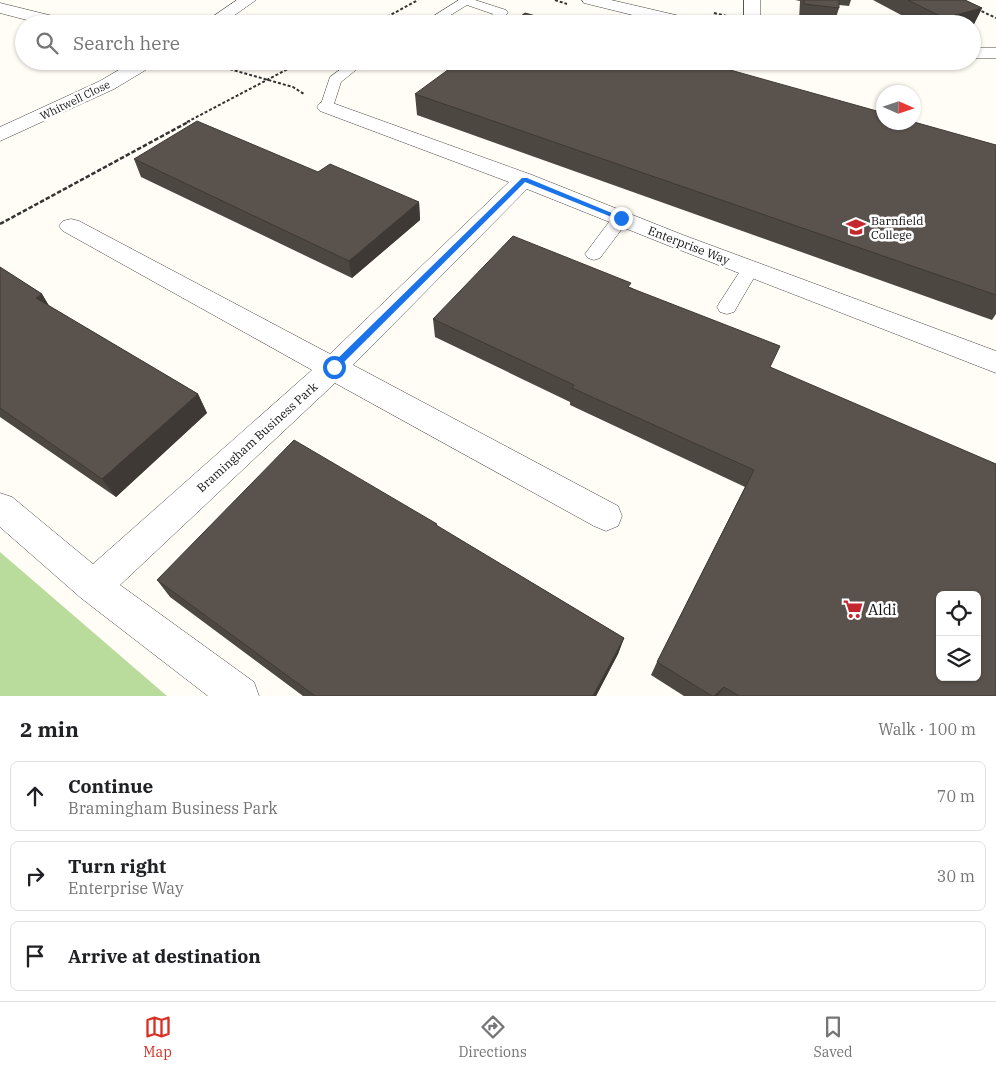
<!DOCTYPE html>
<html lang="en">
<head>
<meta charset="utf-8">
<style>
	body { margin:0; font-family:"IBM Plex Serif",serif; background:#f6f6f6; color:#202124 }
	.controls { position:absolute; right:15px; bottom:15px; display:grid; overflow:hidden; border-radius:8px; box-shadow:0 1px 4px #0004 }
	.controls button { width:45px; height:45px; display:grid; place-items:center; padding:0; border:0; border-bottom:1px solid #e0e0e0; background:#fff; color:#202124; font:25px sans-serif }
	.compass { position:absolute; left:876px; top:85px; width:45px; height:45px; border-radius:50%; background:#fff; box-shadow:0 1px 4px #0004; rotate:93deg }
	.stop { position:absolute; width:15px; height:15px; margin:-11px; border:4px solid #1a73e8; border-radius:50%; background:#fff }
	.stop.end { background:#1a73e8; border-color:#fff; box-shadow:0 1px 5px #0008 }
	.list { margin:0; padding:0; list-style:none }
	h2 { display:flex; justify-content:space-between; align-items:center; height:65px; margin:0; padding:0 20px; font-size:21px }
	h2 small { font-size:16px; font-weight:400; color:#757577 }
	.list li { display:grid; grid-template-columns:32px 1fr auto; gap:15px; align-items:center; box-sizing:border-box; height:70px; margin:0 10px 10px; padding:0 10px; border:1px solid #e0e0e0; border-radius:8px }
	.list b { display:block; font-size:19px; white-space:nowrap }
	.list p { margin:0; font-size:16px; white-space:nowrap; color:#757577 }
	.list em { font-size:16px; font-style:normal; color:#757577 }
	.icon { flex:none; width:28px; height:28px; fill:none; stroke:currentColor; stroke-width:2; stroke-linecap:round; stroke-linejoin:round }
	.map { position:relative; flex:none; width:996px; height:696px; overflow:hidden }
	.search { position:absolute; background:#fff; box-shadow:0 1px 4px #0004; left:15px; right:15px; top:15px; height:55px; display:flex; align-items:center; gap:12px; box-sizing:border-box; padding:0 18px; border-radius:28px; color:#757577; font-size:19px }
	.sheet { height:305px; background:#fff }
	nav { display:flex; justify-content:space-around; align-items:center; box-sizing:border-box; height:70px; border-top:1px solid #e0e0e0; background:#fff; font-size:14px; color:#757577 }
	nav a { display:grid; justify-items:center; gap:2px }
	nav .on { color:#d93025 }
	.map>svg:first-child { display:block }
	.forest { fill:#b9dc9c }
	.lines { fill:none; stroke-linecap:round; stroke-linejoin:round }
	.service-casing { stroke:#444; stroke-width:1 }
	.minor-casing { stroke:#444; stroke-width:1 }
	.tertiary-casing { stroke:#444; stroke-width:1 }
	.path-far1 { stroke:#333; stroke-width:2; stroke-dasharray:3 2; stroke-linecap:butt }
	.path { stroke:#333; stroke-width:2.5; stroke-dasharray:4.5 2; stroke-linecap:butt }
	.service { fill:#fff; fill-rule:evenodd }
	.minor { fill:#fff; fill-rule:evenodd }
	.tertiary { fill:#fff; fill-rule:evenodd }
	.wall { fill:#4d4742 }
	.shaded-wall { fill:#3f3936 }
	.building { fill:#5a524d; stroke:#3f3936; fill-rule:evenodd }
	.route { fill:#1a73e8 }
	.labels { text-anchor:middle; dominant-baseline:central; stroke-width:5; stroke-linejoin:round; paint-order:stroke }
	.far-street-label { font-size:11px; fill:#111; stroke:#fff }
	.poi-label { font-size:12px; fill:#111; stroke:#fff; text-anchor:start }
	.street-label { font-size:12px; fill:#111; stroke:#fff }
	.near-poi-label { font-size:15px; fill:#111; stroke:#fff; text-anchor:start }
</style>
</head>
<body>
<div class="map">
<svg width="996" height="696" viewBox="0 0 996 696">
	<rect width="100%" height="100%" fill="#fffdf5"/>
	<path class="forest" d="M0 552 167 696H0Z"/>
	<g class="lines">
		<defs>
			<path id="service" d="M459 0H475L506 10 508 13 495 24H481L493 14 467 5 436 24H421Z
				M352 61H367L341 82 332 110H322L320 107 330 77Z
				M413 61H443C435 71 425 67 414 64Z
				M621 213 627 214 629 218 627 222 600 258 594 260 588 258 585 254 615 214Z
				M750 263 756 265 759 269 734 312 727 314 720 312 717 307 720 302 744 265Z"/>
			<path id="minor" d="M237 0H256L222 24H202Z
				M744 0H760V24H744Z
				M0 3 69 20 71 24H42L0 13Z
				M134 61H157L154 65 114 89 0 141V127L100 81Z
				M327 101 532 175 683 235 996 351V373L667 245 527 189 353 365 618 506 622 516 618 526 606 531 594 526 335 383 120 585 254 682 259 696H208L81 598 0 527V493L12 497 93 564 312 370 63 231 59 226 63 221 71 219 79 221 330 354 509 182 320 111 317 107 320 103Z"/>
			<path id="tertiary" d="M582 0H611L697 20 699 24H669L584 3Z
				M972 48H996V58H972Z"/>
		</defs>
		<use href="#service" class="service-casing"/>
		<use href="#minor" class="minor-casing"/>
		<use href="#tertiary" class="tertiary-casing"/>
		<path class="path-far1" d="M555 0 567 4
			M977 9 996 18
			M714 13 727 16
			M374 24 418 0
			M201 61 293 87 304 94
			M914 61 958 64
			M187 122 303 61"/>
		<path class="path" d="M0 224 190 121"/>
		<use href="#service" class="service"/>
		<use href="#minor" class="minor"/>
		<use href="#tertiary" class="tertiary"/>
	</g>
	<path class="wall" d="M795 0H851L849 6 839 5V8L834 24 799 20 800 1Z
		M873 0H965L982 8 974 24H918Z
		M415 94 996 145V314L992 320 417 115Z
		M134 159 318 172 419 202 420 220 352 278 141 177Z
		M0 267 42 294 49 306 198 394 207 413 116 497 0 417Z
		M630 287 771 367 996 696H684L651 675 657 662 745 487 570 405V402L435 337 433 319Z
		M437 524V526L624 638 618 654 596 696H303L170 597 157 580Z"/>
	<path class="shaded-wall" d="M982 8 974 24H942L944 18Z
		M419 202 420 220 352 278 349 261Z
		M42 294 54 314 36 298Z
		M198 394 207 413 116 497 102 479Z
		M624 638 618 654 596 696H593Z
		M724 687 718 696H714Z"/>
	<path class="building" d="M804 0H839V8L804 4Z
		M908 0H965L982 8 944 18Z
		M525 13 564 24H510Z
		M460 61H698L884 113V122H914L996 145V295L415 94Z
		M197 121 318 172 330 164 419 202 349 261 134 159Z
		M513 236 631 283 628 287 780 346 770 367 996 464V696H739L724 687 714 696H712L657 662 754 470 572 388 574 385 433 319ZM940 595H977V677H940Z
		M0 267 42 294 36 298 198 394 102 479 0 408Z
		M294 440 437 524 436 525 624 638 593 696H315L157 580Z"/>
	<path class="route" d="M522 178H527L624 218 619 220 525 182 336 370H331V365Z"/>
	<defs>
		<symbol id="university-bare" viewBox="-9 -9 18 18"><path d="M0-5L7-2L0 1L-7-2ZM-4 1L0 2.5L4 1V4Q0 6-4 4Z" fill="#c4262e" stroke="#fff" stroke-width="2.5" paint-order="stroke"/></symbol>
		<symbol id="supermarket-bare" viewBox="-9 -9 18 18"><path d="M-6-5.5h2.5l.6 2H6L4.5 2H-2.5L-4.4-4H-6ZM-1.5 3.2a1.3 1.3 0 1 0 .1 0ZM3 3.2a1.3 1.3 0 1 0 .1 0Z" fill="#c4262e" stroke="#fff" stroke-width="2.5" paint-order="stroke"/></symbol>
	</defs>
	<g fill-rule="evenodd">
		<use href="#university-bare" x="842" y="213" width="28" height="28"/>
		<use href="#supermarket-bare" x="839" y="595" width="28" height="28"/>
	</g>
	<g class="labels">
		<g class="far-street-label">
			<text transform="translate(75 100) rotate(-26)">Whitwell Close</text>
		</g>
		<g class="poi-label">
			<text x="871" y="220">Barnfield<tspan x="871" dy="14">College</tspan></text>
		</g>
		<g class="street-label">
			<text transform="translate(689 245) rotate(21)">Enterprise Way</text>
			<text transform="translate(257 437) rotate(-42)">Bramingham Business Park</text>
		</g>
		<g class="near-poi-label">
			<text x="868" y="609">Aldi</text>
		</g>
	</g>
</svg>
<div class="controls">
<button><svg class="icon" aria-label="locate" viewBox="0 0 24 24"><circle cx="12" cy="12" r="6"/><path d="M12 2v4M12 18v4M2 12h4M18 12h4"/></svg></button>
<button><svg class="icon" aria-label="layers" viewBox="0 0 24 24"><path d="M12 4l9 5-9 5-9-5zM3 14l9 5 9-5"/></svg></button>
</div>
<svg class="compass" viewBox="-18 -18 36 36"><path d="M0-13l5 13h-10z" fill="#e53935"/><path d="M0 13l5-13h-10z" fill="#757577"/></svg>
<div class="stop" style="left:334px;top:367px"></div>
<div class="stop end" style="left:621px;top:218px"></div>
<div class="search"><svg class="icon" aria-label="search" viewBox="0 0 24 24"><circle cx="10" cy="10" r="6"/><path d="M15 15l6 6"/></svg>Search here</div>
</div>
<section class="sheet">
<h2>2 min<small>Walk · 100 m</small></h2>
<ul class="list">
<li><svg class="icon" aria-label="ahead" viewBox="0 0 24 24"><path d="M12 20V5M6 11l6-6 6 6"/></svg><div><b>Continue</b><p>Bramingham Business Park</p></div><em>70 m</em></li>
<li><svg class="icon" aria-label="right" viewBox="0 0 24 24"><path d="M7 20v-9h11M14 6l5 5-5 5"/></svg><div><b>Turn right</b><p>Enterprise Way</p></div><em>30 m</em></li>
<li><svg class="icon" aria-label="arrive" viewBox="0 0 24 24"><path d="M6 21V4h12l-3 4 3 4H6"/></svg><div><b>Arrive at destination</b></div></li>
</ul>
</section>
<nav>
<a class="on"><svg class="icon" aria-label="map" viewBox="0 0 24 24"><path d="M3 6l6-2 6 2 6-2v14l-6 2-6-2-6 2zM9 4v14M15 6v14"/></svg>Map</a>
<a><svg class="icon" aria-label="directions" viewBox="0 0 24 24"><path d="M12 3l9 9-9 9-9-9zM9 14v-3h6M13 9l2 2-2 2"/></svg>Directions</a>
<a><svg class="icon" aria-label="saved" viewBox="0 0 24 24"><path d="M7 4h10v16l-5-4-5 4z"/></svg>Saved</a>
</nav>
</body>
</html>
